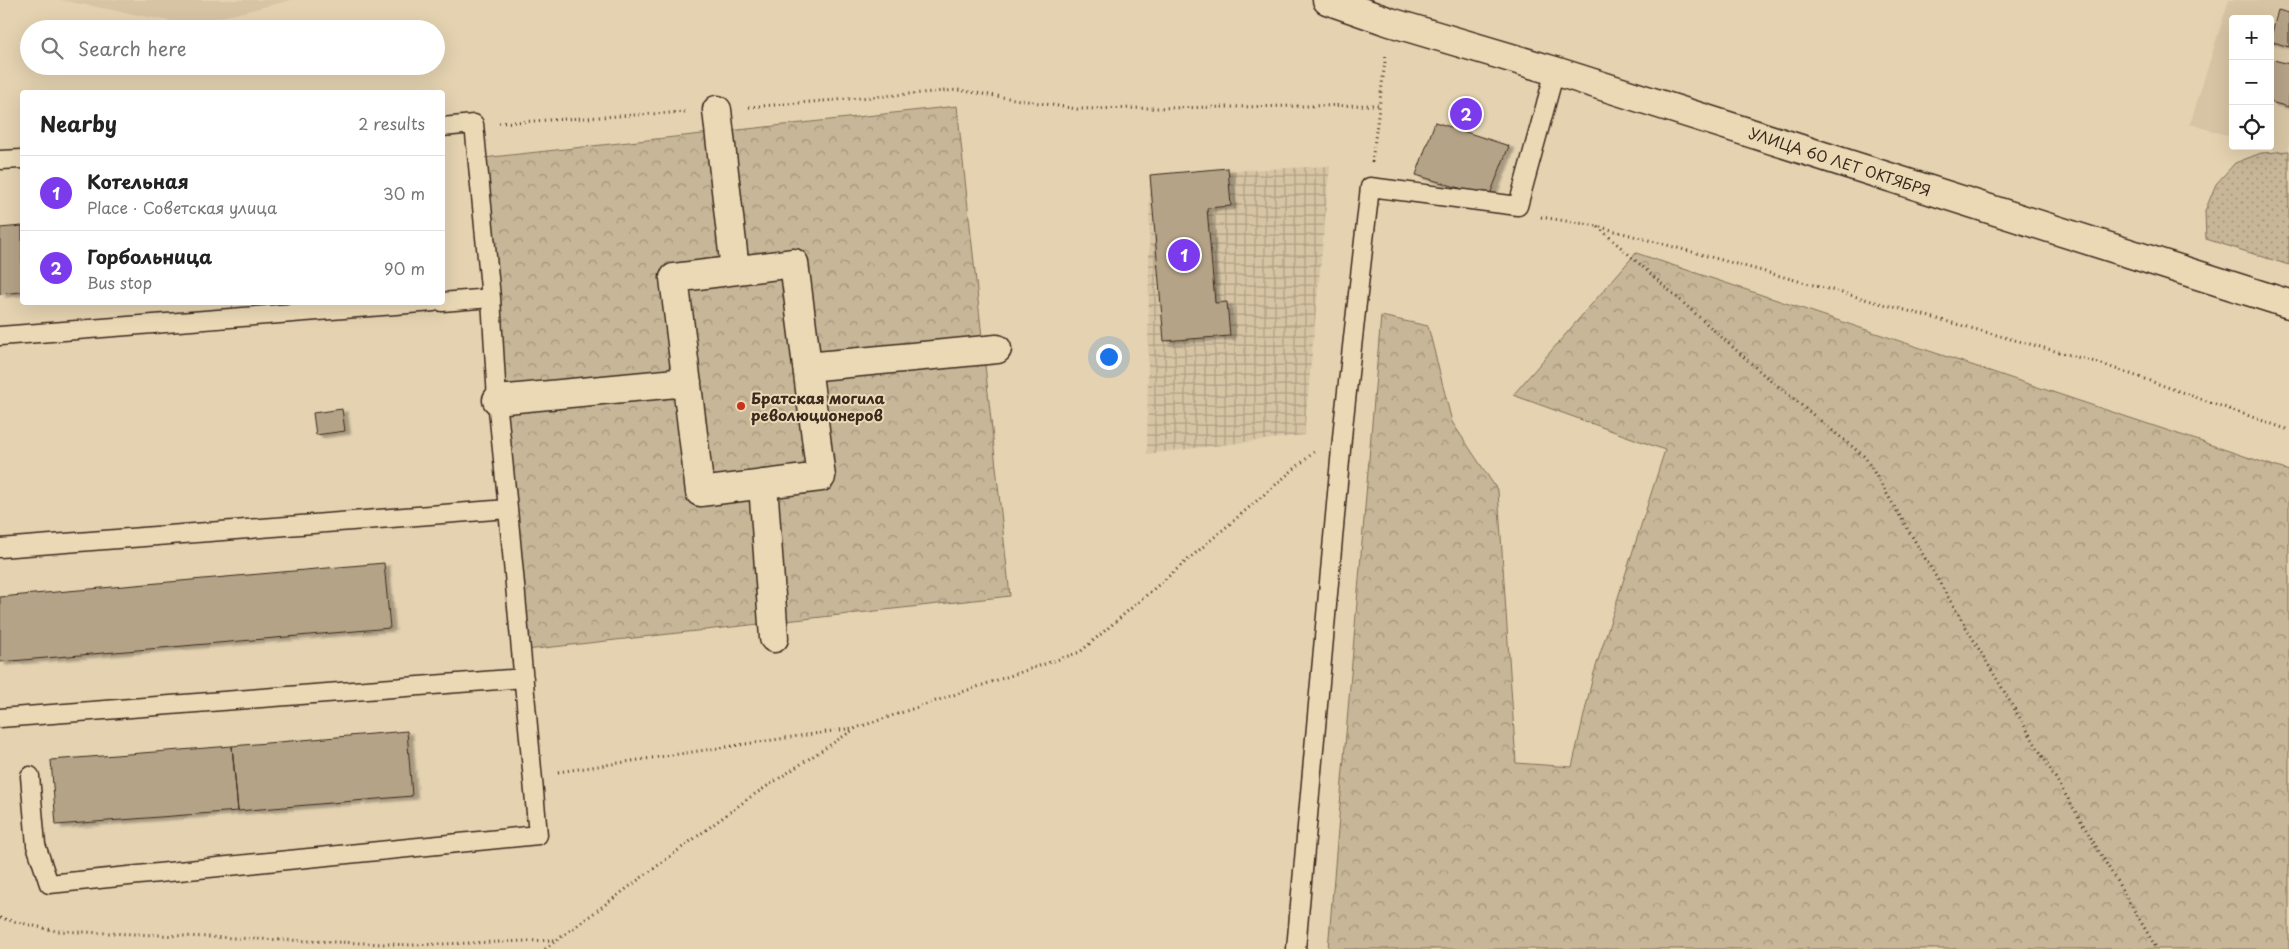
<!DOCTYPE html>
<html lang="en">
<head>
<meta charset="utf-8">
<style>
	body { margin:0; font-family:"Playpen Sans",sans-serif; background:#f2f2f2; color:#222 }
	.controls { position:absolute; right:15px; top:15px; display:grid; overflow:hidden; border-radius:5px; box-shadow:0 5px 20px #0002 }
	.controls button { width:45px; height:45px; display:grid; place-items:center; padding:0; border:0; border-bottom:1px solid #e0e0e0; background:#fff; color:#222; font:25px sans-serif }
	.you { position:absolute; left:1108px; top:356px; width:18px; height:18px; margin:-12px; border:4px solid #fff; border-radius:50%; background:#1a73e8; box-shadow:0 0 0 8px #1a73e833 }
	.badge { display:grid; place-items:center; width:32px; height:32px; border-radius:50%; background:#7c3aed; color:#fff; font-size:16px; font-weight:700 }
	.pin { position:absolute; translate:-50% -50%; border:2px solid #fff; box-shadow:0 1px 5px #0006 }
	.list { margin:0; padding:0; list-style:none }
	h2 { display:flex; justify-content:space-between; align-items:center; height:65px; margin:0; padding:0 20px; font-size:21px }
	h2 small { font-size:16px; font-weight:400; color:#767676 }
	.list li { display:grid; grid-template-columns:32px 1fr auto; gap:15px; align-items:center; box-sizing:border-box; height:75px; padding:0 20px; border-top:1px solid #e0e0e0 }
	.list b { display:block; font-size:19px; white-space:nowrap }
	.list p { margin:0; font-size:16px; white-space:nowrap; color:#767676 }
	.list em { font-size:16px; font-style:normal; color:#767676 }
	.icon { flex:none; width:28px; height:28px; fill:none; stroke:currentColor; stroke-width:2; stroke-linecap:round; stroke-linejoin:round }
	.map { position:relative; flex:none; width:2289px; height:949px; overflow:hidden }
	.search { position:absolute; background:#fff; box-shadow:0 5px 20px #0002; left:20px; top:20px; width:425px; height:55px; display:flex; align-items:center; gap:12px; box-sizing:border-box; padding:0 18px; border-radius:28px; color:#767676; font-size:19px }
	.panel { position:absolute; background:#fff; box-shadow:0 5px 20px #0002; left:20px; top:90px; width:425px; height:215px; border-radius:5px }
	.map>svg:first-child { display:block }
	.built { fill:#d6c4a4 }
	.industrial { fill:url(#industrial-grid) }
	.grass { fill:url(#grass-dots); stroke:#82705b }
	.forest { fill:url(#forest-crowns); stroke:#82705b }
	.building { fill:#b5a387; stroke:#3b2a1e; filter:url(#shadow) }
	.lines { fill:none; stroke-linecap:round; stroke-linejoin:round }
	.lane-casing { stroke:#3b2a1e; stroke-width:21 }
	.street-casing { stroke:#3b2a1e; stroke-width:31 }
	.primary-casing { stroke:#3b2a1e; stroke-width:31 }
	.path { stroke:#3b2a1e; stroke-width:3; stroke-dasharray:1 4; stroke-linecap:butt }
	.lane { stroke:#ebd9b6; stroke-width:18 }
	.street { stroke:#ebd9b6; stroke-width:28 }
	.primary { stroke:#ebd9b6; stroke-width:28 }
	.poi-dot { fill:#c8321e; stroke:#ebd9b6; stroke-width:2 }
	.labels { text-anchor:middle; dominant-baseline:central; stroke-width:4; stroke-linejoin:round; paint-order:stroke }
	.street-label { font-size:15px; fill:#3b2a1e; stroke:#ebd9b6 }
	.poi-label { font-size:15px; font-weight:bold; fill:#3b2a1e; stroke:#ebd9b6; text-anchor:start }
</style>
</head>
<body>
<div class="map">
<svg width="2289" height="949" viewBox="0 0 2289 949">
	<defs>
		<pattern id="industrial-grid" width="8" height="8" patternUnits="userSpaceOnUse" patternTransform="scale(1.25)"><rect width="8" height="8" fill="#d6c4a4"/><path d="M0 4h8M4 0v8" fill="none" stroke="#af9f85"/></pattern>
		<pattern id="grass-dots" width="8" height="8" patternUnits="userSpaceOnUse" patternTransform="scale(1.25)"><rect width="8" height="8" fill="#c8b698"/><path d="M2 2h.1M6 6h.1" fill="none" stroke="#a4947b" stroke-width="1.8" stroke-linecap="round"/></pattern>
		<pattern id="forest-crowns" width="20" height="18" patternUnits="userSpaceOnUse" patternTransform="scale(1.25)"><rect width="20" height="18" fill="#c8b698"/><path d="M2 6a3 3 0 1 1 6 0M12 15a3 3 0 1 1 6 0" fill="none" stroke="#a4947b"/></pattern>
		<filter id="shadow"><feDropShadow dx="5.5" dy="3" stdDeviation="1" flood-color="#0004"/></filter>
	</defs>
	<rect width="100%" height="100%" fill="#e4d2b0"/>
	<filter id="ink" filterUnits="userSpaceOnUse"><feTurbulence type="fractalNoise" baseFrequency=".02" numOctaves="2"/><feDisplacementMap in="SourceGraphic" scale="10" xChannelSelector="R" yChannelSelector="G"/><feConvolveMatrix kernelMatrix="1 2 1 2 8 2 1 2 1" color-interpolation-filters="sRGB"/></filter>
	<g filter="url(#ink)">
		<path class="built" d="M61 0H291L190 25Z
			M2229 0H2289V155L2261 146H2270V19H2233V137L2190 124Z"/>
		<path class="industrial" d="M1330 166 1304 435 1147 454 1150 175Z"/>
		<path class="grass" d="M2289 151V265L2206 239 2205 211 2216 184 2235 163 2261 153Z"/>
		<path class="forest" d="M957 106 1010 596 526 650 474 159Z
			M1636 253 2289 471V949H1328L1381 316 1428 326 1452 422 1498 491 1516 763 1572 767 1593 676 1665 450 1513 395Z"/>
		<path class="building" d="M2278 10 2289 13V47L2270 41Z
			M2270 59 2289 64V107L2270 102Z
			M1435 122 1509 146 1489 197 1416 175Z
			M1228 168 1231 206 1207 208 1215 303 1227 302 1230 336 1164 341 1150 175Z
			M22 226V292L0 294V228Z
			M342 409 345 431 316 435 313 413Z
			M384 563 390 628 0 662V597Z
			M407 731 412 796 238 811 232 746Z
			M232 746 238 811 56 825 51 760Z"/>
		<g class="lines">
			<defs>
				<path id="lane" d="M442 127 474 124 491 298 442 302
					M0 160 22 159
					M491 298 497 400 508 509
					M0 336 434 302
					M0 548 508 509 538 835 49 884 36 845 30 776
					M0 718 524 678
					M1296 949 1343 427 1370 187 1518 206 1555 71"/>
				<path id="street" d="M717 110 735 270
					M794 263 821 477 700 492 674 278Z
					M807 367 997 349
					M497 400 687 382
					M763 484 774 638"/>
				<path id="primary" d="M1327 0 1390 22 1555 71 2289 304"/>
			</defs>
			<use href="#lane" class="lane-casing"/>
			<use href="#street" class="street-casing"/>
			<use href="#primary" class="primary-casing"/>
			<path class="path" d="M749 107 958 90 1077 109 1378 105
				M499 123 685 112
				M1372 162 1386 54
				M1541 217 1597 226 2099 363 2289 430
				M1598 227 1763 374 1865 457 2157 949
				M558 772 853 728
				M0 918 56 931 412 945 556 940
				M545 949 749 798 856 728 1080 652 1314 452"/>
			<use href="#lane" class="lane"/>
			<use href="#street" class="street"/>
			<use href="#primary" class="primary"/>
		</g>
	</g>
	<circle class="poi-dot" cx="741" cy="406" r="5"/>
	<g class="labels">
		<g class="street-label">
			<text transform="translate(1840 161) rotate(18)">УЛИЦА 60 ЛЕТ ОКТЯБРЯ</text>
		</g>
		<g class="poi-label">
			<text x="751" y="397">Братская могила<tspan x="751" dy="17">революционеров</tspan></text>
		</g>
	</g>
</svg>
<div class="controls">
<button>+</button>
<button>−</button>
<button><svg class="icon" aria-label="locate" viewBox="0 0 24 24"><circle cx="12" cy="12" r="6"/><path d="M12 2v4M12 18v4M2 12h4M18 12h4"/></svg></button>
</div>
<div class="you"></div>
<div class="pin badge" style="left:1184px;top:255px">1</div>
<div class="pin badge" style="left:1466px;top:114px">2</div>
<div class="search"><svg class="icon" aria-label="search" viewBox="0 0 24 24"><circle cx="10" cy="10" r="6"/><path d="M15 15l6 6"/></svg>Search here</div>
<section class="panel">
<h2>Nearby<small>2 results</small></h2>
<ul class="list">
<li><span class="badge">1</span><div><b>Котельная</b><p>Place · Советская улица</p></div><em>30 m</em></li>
<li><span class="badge">2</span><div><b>Горбольница</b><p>Bus stop</p></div><em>90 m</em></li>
</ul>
</section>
</div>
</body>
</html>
